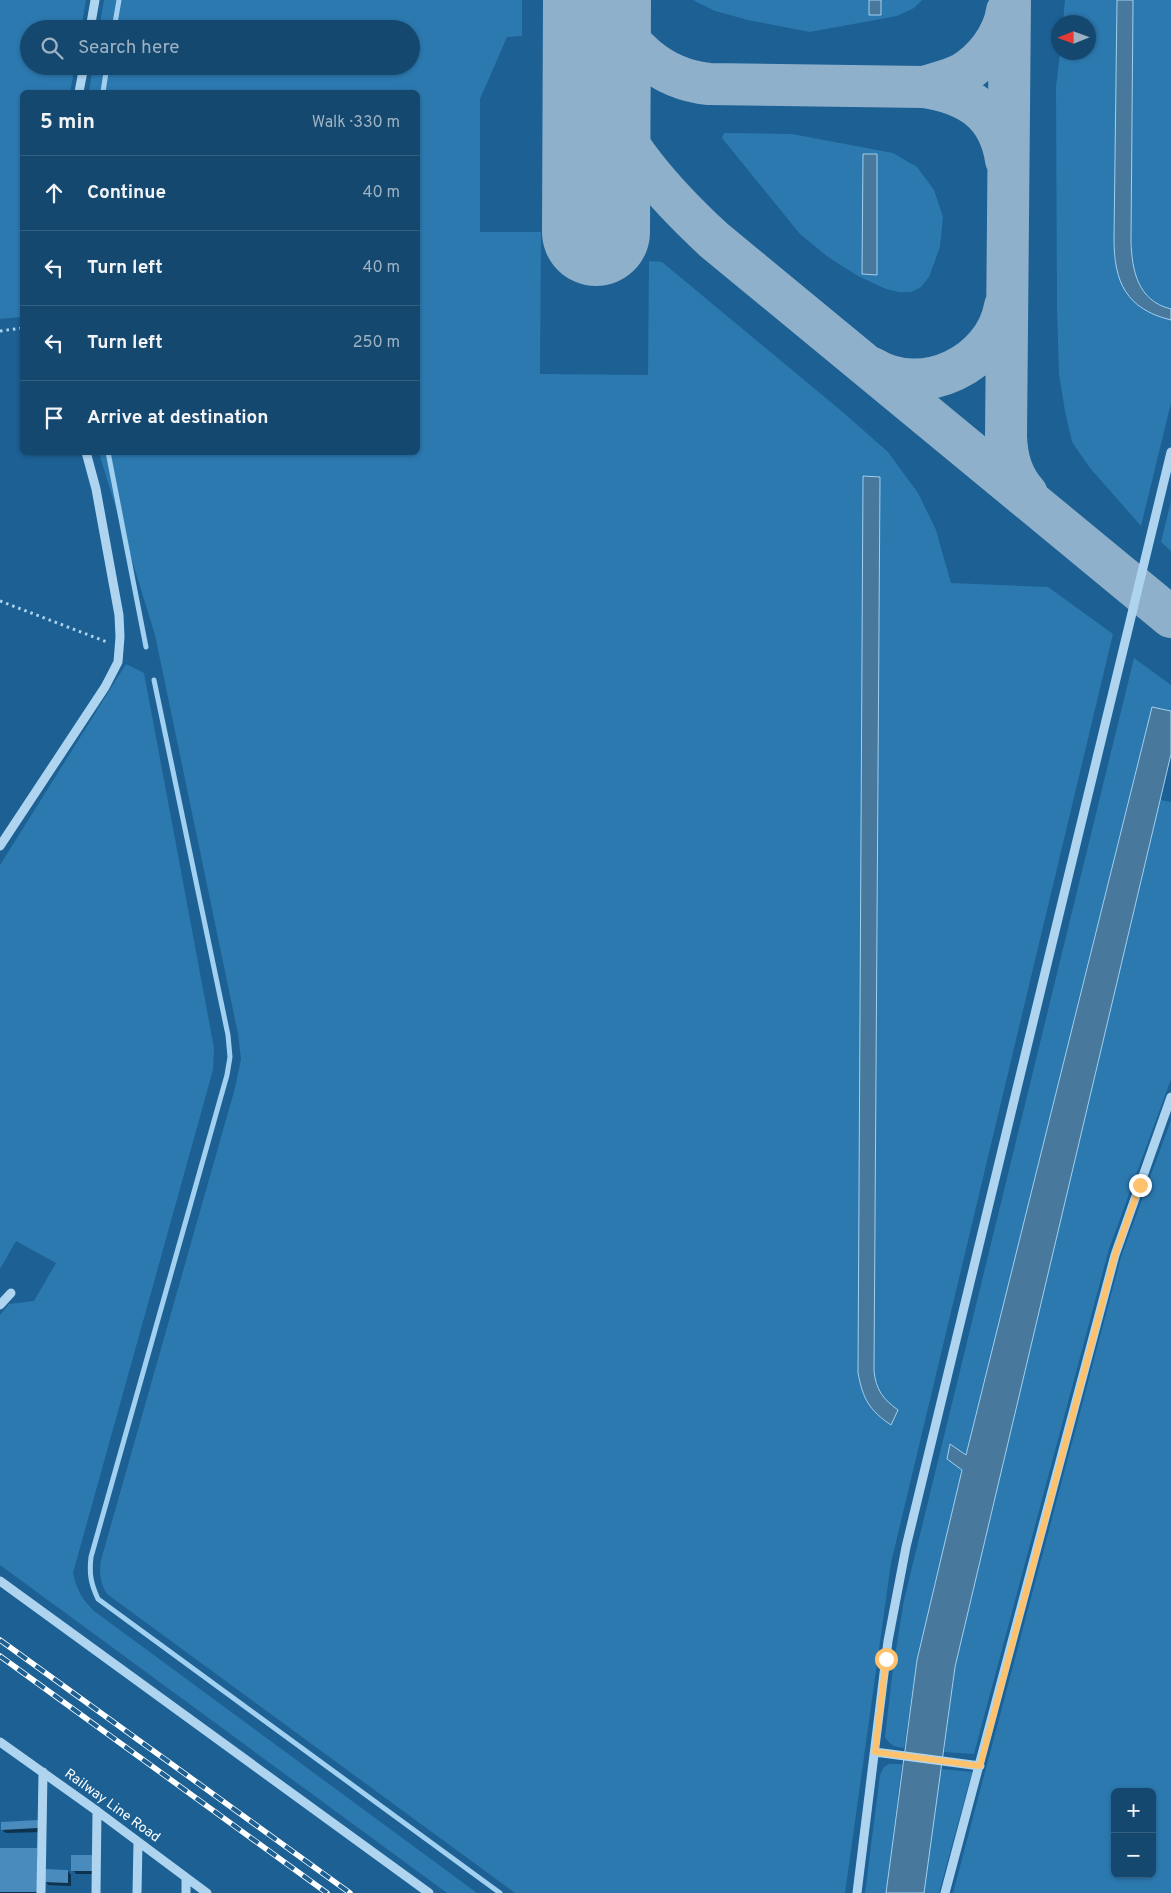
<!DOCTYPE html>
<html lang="en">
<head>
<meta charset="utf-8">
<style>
	body { margin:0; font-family:Overpass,sans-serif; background:#1e4f74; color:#f1f3f6 }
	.controls { position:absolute; right:15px; bottom:15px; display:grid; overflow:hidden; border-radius:8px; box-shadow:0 1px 4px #0004 }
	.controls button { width:45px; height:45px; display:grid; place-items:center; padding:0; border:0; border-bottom:1px solid #346082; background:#15486f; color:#f1f3f6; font:25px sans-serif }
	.compass { position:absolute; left:1051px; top:15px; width:45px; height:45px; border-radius:50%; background:#15486f; box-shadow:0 1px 4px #0004; rotate:269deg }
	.stop { position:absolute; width:15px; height:15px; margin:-11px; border:4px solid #ffc26c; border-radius:50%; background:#fff }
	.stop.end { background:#ffc26c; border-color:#fff; box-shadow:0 1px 5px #0008 }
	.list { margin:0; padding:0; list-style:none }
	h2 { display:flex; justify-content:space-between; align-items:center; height:65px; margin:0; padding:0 20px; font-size:21px }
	h2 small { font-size:16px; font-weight:400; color:#9db2c3 }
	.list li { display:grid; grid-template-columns:32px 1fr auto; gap:15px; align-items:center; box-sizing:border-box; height:75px; padding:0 20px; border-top:1px solid #346082 }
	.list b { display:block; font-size:19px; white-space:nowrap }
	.list em { font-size:16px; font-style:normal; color:#9db2c3 }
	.icon { flex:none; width:28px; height:28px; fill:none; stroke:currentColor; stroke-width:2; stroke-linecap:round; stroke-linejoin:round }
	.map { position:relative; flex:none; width:1171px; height:1893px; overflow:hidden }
	.search { position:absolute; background:#15486f; box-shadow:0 1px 4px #0004; left:20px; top:20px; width:400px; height:55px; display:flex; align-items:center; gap:12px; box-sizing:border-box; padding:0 18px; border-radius:28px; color:#9db2c3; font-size:19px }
	.panel { position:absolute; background:#15486f; box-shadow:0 1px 4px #0004; left:20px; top:90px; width:400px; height:365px; border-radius:8px }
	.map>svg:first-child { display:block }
	.green { fill:#2c79b0; fill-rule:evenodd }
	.water { fill:#48789c; stroke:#a1d0f1 }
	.shadow { fill:#0007 }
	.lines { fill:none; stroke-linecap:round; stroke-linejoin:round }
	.stream { stroke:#a1d0f1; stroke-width:5 }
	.taxiway { stroke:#8eb0ca; stroke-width:42 }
	.runway { stroke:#8eb0ca; stroke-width:108 }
	.building { fill:#498bbd }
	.path { stroke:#aed4ef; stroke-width:3; stroke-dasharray:2.5 4; stroke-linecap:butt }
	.minor { stroke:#aed4ef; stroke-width:9 }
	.rail-casing { stroke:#fff; stroke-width:5.5 }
	.rail { stroke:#1c6094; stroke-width:4; stroke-dasharray:11; stroke-linecap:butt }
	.route { stroke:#ffc26c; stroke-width:6 }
	.labels { text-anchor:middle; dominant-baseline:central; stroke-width:4; stroke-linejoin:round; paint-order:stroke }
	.street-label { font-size:14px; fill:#fff; stroke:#1c6094 }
</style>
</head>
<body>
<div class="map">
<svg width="1171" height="1893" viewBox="0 0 1171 1893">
	<rect width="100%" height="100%" fill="#1c6094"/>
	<path class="green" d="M0 0H86L81 29H29V66H75L70 92H22V317L0 319Z
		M104 0H522V36L507 37 480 99V232H541L540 374 648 375 649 261 662 262 845 414 888 452 918 493 936 530 951 583 1048 587 1113 634 891 1563 845 1893H515L107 1594C100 1582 99 1574 101 1560L235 1088 241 1059 238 1034 155 635 99 453 418 452V92H89L93 66H411V29H99ZM880 477 874 1371C876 1390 883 1399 898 1410L891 1425C869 1410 863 1399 858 1373Z
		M693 0H869V15L881 14V0H922L914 8 897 16 810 32 748 20 715 11Z
		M1065 0H1117L1114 258 1139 306 1150 313 1171 320V403L1141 526 1090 468 1072 442 1065 411 1059 374 1057 307 1056 87 1060 53 1088 52V22H1063Z
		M1133 0H1171V309C1147 303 1134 281 1131 259Z
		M724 133 792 134 893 153 917 167 934 190 943 217 940 247 929 277 921 287 911 292H899L886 289 858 276 828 257 800 234 722 138ZM863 154H876L863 274Z
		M1171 501V551L1161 542Z
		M1134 658 1171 685V711L1152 707 966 1455 950 1444 947 1459 963 1470 917 1660 904 1748C894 1747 890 1745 885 1737L893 1668 904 1600Z
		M126 664 144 673 214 1048 213 1070 73 1573C77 1590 82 1599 94 1611L477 1893H447L0 1565V1315L9 1304 34 1301 56 1263 16 1241 0 1269V865Z
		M1160 800 1171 802V1079L1109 1249 974 1754 944 1752 955 1667 971 1595Z
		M1171 1120V1893H953L1121 1257ZM1115 1792H1152V1874H1115Z
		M889 1764H902L886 1893H865L880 1775 884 1767Z
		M941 1769 972 1772 939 1893H924Z"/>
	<path class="water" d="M869 0H881V15H869Z
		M1117 0H1133L1131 242C1132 271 1138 301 1171 309V320C1126 309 1114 282 1114 239Z
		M863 154H877V275L862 274Z
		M863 476 880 477 874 1371C876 1390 883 1399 898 1410L891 1425C869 1410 863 1399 858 1373Z
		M1152 707 1171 711V754L955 1667 924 1893H886L917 1660 962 1470 947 1459 950 1444 966 1455Z"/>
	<path class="shadow" d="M38 1821 42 1832 6 1833 2 1830Z
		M0 1849 36 1850 42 1856V1893H0Z
		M72 1856 96 1874H76L73 1870Z
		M68 1871 71 1875V1886L48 1885 45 1881Z"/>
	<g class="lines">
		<path class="stream" d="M114 29 119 0
			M103 92 107 66
			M108 452 146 647
			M154 680 228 1035 230 1057 227 1075 91 1557C89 1574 91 1584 98 1599L500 1893"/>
		<path class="taxiway" d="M607 0C624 46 660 79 709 84L924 87C968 94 999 112 1006 160
			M1010 0 1006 437C1007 459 1012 477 1027 494
			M597 30C598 52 597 77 605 98 623 150 674 203 714 240L1171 617
			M924 87C936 83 951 80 962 74 984 61 1003 37 1007 11
			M872 368C923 399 995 364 1005 306"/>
		<path class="runway" d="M596 232 597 0"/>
	</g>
	<path class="building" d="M38 1820V1828L1 1830V1822Z
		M0 1848H37V1892H0Z
		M71 1855H93V1871H71Z
		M44 1869 68 1870V1883L43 1882Z"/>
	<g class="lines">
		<path class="path" d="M0 331 22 328
			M0 601 107 642"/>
		<path class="minor" d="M90 29 95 0
			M79 92 84 66
			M0 846 105 687 118 662 120 637 119 615 96 489 86 452
			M0 1305 11 1293
			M0 1581 429 1893
			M0 1742 97 1811 207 1893
			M875 1752 980 1766
			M41 1893 43 1772
			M96 1893 97 1811
			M137 1893 138 1842
			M186 1893V1879
			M857 1893 888 1641 906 1547 1171 452
			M945 1893 1115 1255 1171 1097"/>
		<defs>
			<path id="rail" d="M0 1640 350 1893
				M0 1656 327 1893"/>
		</defs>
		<use href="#rail" class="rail-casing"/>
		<use href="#rail" class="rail"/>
	</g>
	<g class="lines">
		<path class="route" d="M886 1659 875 1752 980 1766 1115 1255 1140 1185"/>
	</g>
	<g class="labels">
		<g class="street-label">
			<text transform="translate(112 1806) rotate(36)">Railway Line Road</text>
		</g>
	</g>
</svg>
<div class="controls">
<button>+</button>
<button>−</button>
</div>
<svg class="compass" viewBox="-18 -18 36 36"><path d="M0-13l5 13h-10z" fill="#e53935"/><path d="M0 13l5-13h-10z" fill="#9db2c3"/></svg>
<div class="stop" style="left:886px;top:1659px"></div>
<div class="stop end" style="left:1140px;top:1185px"></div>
<div class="search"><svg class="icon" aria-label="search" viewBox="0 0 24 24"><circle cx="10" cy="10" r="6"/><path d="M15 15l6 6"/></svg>Search here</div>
<section class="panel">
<h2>5 min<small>Walk · 330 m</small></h2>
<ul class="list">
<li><svg class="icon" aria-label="ahead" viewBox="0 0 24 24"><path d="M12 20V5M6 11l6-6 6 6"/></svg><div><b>Continue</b></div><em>40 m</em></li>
<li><svg class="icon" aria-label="left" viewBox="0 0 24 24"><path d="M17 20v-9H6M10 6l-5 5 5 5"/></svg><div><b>Turn left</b></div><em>40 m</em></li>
<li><svg class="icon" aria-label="left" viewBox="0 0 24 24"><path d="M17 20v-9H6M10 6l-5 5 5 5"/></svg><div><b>Turn left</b></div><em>250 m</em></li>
<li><svg class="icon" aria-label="arrive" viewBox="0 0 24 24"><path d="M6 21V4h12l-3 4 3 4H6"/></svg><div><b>Arrive at destination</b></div></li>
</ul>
</section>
</div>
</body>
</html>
